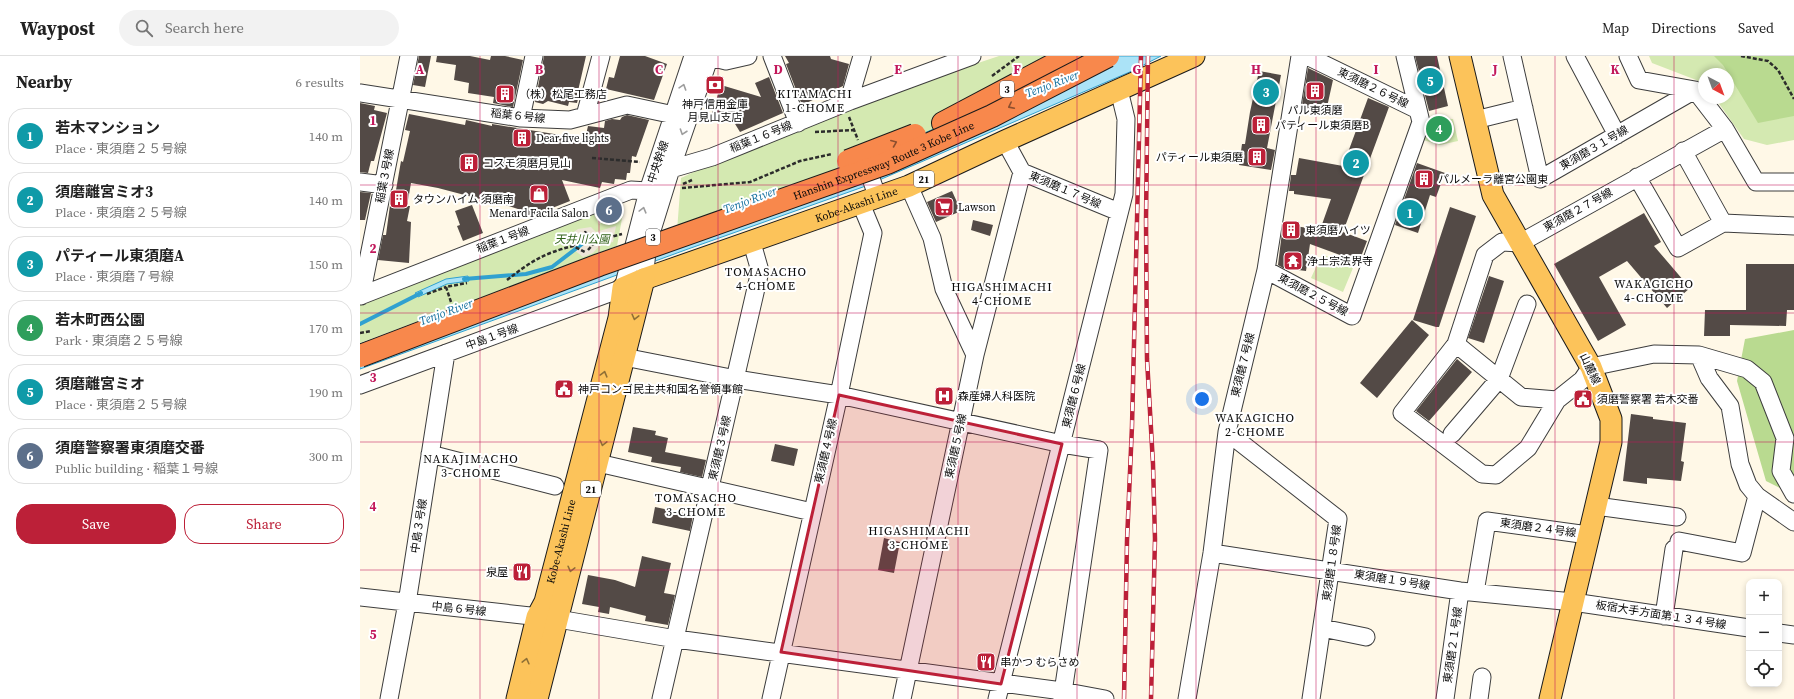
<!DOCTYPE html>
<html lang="en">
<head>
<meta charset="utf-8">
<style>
	body { margin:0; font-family:"Source Serif 4","Noto Sans JP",serif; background:#f2f2f2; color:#222 }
	.controls { position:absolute; right:12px; bottom:12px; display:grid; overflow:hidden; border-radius:8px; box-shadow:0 2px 6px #0003 }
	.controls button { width:36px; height:36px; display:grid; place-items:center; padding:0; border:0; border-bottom:1px solid #e0e0e0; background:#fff; color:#222; font:20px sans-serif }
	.compass { position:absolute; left:1338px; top:12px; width:36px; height:36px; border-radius:50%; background:#fff; box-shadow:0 2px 6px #0003; rotate:139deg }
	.you { position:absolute; left:842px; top:343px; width:14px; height:14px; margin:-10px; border:3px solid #fff; border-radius:50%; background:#1a73e8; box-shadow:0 0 0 6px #1a73e833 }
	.badge { display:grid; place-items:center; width:26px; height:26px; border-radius:50%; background:#bc2038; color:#fff; font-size:13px; font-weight:700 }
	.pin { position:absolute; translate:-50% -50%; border:2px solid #fff; box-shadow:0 1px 4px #0006 }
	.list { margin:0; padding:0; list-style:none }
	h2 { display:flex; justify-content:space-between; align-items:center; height:52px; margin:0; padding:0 16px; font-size:17px }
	h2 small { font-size:13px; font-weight:400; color:#767676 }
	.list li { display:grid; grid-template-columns:26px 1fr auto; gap:12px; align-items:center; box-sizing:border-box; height:56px; margin:0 8px 8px; padding:0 8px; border:1px solid #e0e0e0; border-radius:16px }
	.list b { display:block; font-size:15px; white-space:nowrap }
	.list p { margin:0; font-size:13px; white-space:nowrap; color:#767676 }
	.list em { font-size:13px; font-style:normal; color:#767676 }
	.actions { display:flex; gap:8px; padding:12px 16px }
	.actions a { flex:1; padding:9px 0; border:1px solid #bc2038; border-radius:16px; text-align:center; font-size:14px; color:#bc2038 }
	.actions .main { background:#bc2038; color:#fff }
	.icon { flex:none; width:22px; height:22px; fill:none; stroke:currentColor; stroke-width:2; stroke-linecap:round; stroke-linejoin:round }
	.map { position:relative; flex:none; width:1434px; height:643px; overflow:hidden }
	header { display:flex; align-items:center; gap:24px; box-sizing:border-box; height:56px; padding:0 20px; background:#fff; border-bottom:1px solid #e0e0e0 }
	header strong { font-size:19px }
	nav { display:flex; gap:22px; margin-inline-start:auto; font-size:14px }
	.search { width:280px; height:36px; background:#f2f2f2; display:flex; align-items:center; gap:10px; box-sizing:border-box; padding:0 14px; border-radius:22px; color:#767676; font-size:15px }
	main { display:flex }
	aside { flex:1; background:#fff }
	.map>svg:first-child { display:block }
	.green { fill:#d4e9b1 }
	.forest { fill:#b9da90 }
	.plaza { fill:#ede5d8 }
	.water { fill:#abe3f7; stroke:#30a1d0 }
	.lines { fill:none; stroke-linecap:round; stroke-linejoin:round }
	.stream { stroke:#30a1d0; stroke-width:4 }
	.building { fill:#534a46 }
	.minor-casing { stroke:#3d3d3d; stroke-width:19 }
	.major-casing { stroke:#1b1b1b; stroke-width:23 }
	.highway-casing { stroke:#1b1b1b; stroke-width:24 }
	.path { stroke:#2c2c2c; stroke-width:2.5; stroke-dasharray:4 2; stroke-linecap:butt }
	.minor { stroke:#fff; stroke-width:17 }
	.major { stroke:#fcc35a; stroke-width:21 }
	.highway { stroke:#f8884c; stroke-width:22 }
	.rail-casing { stroke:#bc2038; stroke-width:4.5 }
	.rail { stroke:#fff; stroke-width:3; stroke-dasharray:9; stroke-linecap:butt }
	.highway-bridge-casing { stroke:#1b1b1b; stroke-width:24; stroke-linecap:butt }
	.highway-bridge { stroke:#f8884c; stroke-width:22 }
	.oneway { stroke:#9d9d9d }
	.oneway2 { stroke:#8d4f2e }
	.oneway3 { stroke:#8f7036 }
	.marked { fill:#bc2038; fill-opacity:0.2; stroke:#bc2038; stroke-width:3; stroke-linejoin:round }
	.grid { fill:none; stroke:#c2185b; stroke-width:1; stroke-opacity:0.55 }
	.labels { text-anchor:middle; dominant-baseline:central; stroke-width:4; stroke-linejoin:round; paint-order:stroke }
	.shield { fill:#fff; stroke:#545454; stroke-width:1 }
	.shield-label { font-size:10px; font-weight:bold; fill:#0a0a0a }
	.street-label { font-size:11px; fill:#0a0a0a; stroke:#fff }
	.poi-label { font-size:11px; fill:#0a0a0a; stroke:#fff; text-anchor:start }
	.park-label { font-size:11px; font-style:italic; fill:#31621a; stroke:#fff }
	.water-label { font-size:12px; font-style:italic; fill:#126f9d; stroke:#fff }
	.neighbourhood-label { font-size:12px; letter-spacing:1px; fill:#0a0a0a; stroke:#fff }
	.grid-label { font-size:13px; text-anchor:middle; font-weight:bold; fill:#c2185b; stroke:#fff; stroke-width:4; stroke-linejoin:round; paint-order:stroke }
</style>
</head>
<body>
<header>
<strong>Waypost</strong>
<div class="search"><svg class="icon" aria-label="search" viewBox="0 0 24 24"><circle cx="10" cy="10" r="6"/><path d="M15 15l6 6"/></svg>Search here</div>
<nav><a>Map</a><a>Directions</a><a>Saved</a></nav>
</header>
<main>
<aside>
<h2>Nearby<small>6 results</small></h2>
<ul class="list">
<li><span class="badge" style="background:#0f9aa8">1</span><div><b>若木マンション</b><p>Place · 東須磨２５号線</p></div><em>140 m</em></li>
<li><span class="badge" style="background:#0f9aa8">2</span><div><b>須磨離宮ミオ3</b><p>Place · 東須磨２５号線</p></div><em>140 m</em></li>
<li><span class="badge" style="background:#0f9aa8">3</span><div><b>パティール東須磨A</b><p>Place · 東須磨７号線</p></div><em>150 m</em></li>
<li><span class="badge" style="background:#2e9e5b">4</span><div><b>若木町西公園</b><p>Park · 東須磨２５号線</p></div><em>170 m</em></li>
<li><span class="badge" style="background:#0f9aa8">5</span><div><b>須磨離宮ミオ</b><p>Place · 東須磨２５号線</p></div><em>190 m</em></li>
<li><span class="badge" style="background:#5c6f8a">6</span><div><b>須磨警察署東須磨交番</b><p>Public building · 稲葉１号線</p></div><em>300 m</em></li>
</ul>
<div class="actions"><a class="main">Save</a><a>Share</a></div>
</aside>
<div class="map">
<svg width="1434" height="643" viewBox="0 0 1434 643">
	<rect width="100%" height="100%" fill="#fff8e7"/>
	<path class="green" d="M639 0H746L586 70 317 175 321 122C359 103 399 89 439 73 505 47 571 22 639 0Z
		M1289 0H1434V84L1407 89 1384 83 1355 42H1368V18H1344V27L1292 7Z
		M1067 62 1093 63 1098 85 1080 89 1060 83Z
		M263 157 257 190 0 287V248L234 158 239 168Z
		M962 198 993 212 983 236 951 222Z"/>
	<path class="forest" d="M1354 0H1434V60L1398 67 1363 9Z
		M1434 274V439L1406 425 1377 325 1385 283Z"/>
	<path class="plaza" d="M256 170 253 186 240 189 233 197 223 201 213 193 210 185 211 178 218 173 231 171 236 176Z"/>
	<path class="water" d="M747 0H801L772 15 503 131 328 193 0 313V288L325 173 498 105Z
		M108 220 109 225 87 228 58 241 55 237 86 223Z"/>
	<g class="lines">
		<path class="stream" d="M104 223 166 218 192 211 222 188
			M0 268 61 237"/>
	</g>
	<path class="building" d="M59 0H71L65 31 53 29Z
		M77 0H110L130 4 131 0H145L163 4 153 51 133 47 134 41 108 37 109 27 94 24 96 9 76 6Z
		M184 0H226L218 35H220L217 47 209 46 208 50 188 45 183 48 175 46Z
		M260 0H285L307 8 294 44 246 33 249 21 254 22Z
		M425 0H470L471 3 489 8 483 30 442 49 426 8 429 7Z
		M1055 0H1077L1088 50 1069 55Z
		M948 12 973 24 965 60 941 55Z
		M899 15 921 19 907 92 915 94 911 114 879 109 882 88H885L890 56Z
		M409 21 423 57 380 76 372 63 352 57 361 29 401 41 395 27Z
		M1008 42 1029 51 983 176 1007 185 999 206 950 188 946 215 923 212 918 209 923 168 960 174 971 143 934 138V135H929L931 119H936L939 102 983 110Z
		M0 47 15 50 14 54 27 57 14 105H11L8 117 0 116Z
		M49 58 105 69 106 64 132 70V68L225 83 228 70 244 72 245 65 252 63 260 64 262 61 267 59 289 64 276 101 272 100 270 117H267L266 124 255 123 254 128 242 126 240 132 202 124 210 145 182 156 181 154 164 161 161 154 136 146 135 147 78 132 51 127 47 150H50L47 165 51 166 49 207 18 204 23 179H26L32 134H36L41 105 43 106 50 75 45 74Z
		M1057 107 1085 117 1076 141 1070 139 1058 177 1035 169Z
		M592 135 601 155 576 166 567 146Z
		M0 136 11 137 5 164H0Z
		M112 149 123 177 103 185 97 170 100 169 95 155Z
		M1090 151 1116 160 1079 271H1076L1053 264Z
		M1284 157 1301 186 1294 190 1330 232 1307 252 1267 205 1239 221 1266 269 1238 285 1194 208Z
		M613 164 633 169 630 180 611 174Z
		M1386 208H1434V254H1427L1426 270 1370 269V280H1344L1345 254H1386Z
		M1129 220 1144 225 1124 287 1108 282Z
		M1052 264 1069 279 1017 342 1000 327Z
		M1097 303 1112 316 1069 365 1056 355Z
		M1271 358 1293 361V363L1326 367 1321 405 1324 406 1321 425 1287 422V428L1263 425Z
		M273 371 296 375 295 379 308 382 305 396 346 404 342 421 320 416 321 411 291 406 292 401 268 396Z
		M415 388 438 393 434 410 411 405Z
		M295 451 333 459 330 475 292 467Z
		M524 482 540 486 534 517 518 514Z
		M282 500 311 507 304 537 315 539 308 569 285 565 286 560 250 551 249 558 238 556 239 551 222 548 228 519 255 524 275 531Z"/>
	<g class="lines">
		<defs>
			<path id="minor" d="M412 0 438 67
				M947 0 1058 54
				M1152 0 1180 123 1335 34
				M1215 0 1257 79
				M1268 0 1279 24 1335 34 1365 73 1396 126H1434
				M350 1 366 5 388 0
				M0 37 161 62 210 64 267 49 314 59
				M490 45 492 34 502 0
				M225 60 241 0
				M161 62 174 0
				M1115 64 1164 52
				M1365 73 1160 187 1142 186 1125 199 1096 288 1042 357 1122 418 1136 419 1168 392 1197 344 1222 324 1231 311 1294 298 1339 299 1387 313 1403 326 1425 382 1421 415 1434 438
				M645 85 662 116 759 156
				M504 102 515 134
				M311 113 352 101 490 45 612 0
				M1277 121 1318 192 1363 167 1323 95
				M0 126 24 129
				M549 130 572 182 584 233 615 299
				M1363 167 1434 170
				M906 214 992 260 1061 66 1045 0
				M284 223 288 187 311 113 350 0
				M0 240 271 134 288 135
				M1 240 49 0
				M1096 288 1161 341 1197 344
				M1339 299 1349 322 1370 350 1380 408 1388 429 1397 440 1434 466
				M264 301 376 323 479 339 702 388 739 394 702 643
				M0 329 263 232 288 135 333 0
				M867 376 978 463 951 643
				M1092 378 1139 323 1167 248
				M70 398 195 430
				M238 407 452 456
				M1236 450 1317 461
				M1319 485 1382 497 1397 440
				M852 497 1100 535 1213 546 1389 572
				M1115 536 1127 465 1228 479
				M0 541 198 563 316 583 702 635 745 643
				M1304 560 1314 493
				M962 572 1006 581
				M1419 577 1434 579
				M29 643 47 547 86 297
				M301 643 400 215 392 187
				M411 643 479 339 513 177 501 148
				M542 643 615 299 662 116
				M637 643 764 138 766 63 759 34
				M827 643 852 497 867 376 906 214 940 0
				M1085 643 1100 535
				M1119 643 1122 621"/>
			<g id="major">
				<path d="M1100 0 1133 139 1231 311 1251 363V386L1190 643"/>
				<path id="s1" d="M157 643 177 561 185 546 259 262 263 232 284 223 549 130 645 85 834 0"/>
				<path d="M177 643 284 223"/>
			</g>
			<path id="highway" d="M583 67 710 0"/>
		</defs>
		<use href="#minor" class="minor-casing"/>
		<use href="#major" class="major-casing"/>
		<use href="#highway" class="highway-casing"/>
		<path class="path" d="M1381 0 1408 5 1418 14 1434 43
			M632 20 659 0
			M489 61 498 84
			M455 76 494 74
			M232 102 280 106
			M323 128 332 124
			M322 132 390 126 440 105 472 98
			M213 190 225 176 236 185
			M228 194 236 185 262 178
			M147 224C170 206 184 197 213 190L225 196
			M67 238 86 231
			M91 246 86 231 107 227
			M0 277 11 275"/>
		<use href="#minor" class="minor"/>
		<use href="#major" class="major"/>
		<use href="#highway" class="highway"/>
		<defs>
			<path id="rail" d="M788 0 786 164 787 303 793 408 795 483 791 643
				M764 643 767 485 772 370 781 0"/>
		</defs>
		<use href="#rail" class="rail-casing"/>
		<use href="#rail" class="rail"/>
		<defs>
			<g id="highway-bridge">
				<path d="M488 105 555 79"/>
				<path id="s2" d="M0 300 239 209 527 107 632 60 748 0"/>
			</g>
		</defs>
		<use href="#highway-bridge" class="highway-bridge-casing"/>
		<use href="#highway-bridge" class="highway-bridge"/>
	</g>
	<defs><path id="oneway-chevron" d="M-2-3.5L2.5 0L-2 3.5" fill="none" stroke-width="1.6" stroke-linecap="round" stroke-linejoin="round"/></defs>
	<g class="oneway">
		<use href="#oneway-chevron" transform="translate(323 31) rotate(-72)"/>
		<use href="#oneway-chevron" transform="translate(323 76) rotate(109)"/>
		<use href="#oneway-chevron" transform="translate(283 154) rotate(-75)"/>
	</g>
	<g class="oneway2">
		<use href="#oneway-chevron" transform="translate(651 50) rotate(153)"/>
		<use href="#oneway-chevron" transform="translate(534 87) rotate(-22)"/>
	</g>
	<g class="oneway3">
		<use href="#oneway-chevron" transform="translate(275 261) rotate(104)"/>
		<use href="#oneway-chevron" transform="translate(244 318) rotate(-75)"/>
		<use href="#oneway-chevron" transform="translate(243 387) rotate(104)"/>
		<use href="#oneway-chevron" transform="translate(211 513) rotate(104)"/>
		<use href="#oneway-chevron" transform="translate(166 605) rotate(-76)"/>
	</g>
	<path class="marked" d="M479 339 702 388 641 628 421 596Z"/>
	<path class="grid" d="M120 0V643M239 0V643M358 0V643M478 0V643M598 0V643M717 0V643M836 0V643M956 0V643M1076 0V643M1195 0V643M1314 0V643M0 129H1434M0 257H1434M0 386H1434M0 514H1434"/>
	<defs>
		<symbol id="bank-square" viewBox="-11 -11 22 22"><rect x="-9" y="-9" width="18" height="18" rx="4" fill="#bc2038" stroke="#fff"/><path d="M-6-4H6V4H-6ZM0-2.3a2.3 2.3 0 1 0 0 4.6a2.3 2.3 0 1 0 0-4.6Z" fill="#fff"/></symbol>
		<symbol id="building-square" viewBox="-11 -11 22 22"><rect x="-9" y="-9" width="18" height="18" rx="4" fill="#bc2038" stroke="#fff"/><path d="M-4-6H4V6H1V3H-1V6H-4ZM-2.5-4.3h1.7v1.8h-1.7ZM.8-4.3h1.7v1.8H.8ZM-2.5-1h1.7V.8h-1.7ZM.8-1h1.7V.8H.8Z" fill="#fff"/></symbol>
		<symbol id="shop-square" viewBox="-11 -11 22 22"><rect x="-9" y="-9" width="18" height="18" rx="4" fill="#bc2038" stroke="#fff"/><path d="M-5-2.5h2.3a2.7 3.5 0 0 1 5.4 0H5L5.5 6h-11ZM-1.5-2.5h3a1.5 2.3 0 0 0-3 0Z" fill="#fff"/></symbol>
		<symbol id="supermarket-square" viewBox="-11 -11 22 22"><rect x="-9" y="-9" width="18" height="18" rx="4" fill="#bc2038" stroke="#fff"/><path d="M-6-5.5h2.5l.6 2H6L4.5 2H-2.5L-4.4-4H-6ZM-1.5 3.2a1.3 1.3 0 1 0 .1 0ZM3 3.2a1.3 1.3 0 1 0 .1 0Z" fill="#fff"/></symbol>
		<symbol id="temple-square" viewBox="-11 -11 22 22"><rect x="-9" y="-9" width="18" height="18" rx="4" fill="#bc2038" stroke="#fff"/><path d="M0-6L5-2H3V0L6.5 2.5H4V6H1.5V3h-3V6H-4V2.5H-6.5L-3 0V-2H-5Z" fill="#fff"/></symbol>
		<symbol id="civic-square" viewBox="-11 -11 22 22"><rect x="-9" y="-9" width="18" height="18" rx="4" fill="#bc2038" stroke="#fff"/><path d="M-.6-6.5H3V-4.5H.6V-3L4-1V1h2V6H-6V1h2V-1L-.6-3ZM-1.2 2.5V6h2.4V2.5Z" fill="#fff"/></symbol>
		<symbol id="hospital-square" viewBox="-11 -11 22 22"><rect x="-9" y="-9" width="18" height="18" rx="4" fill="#bc2038" stroke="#fff"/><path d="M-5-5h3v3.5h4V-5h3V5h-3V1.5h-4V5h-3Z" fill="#fff"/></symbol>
		<symbol id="restaurant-square" viewBox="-11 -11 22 22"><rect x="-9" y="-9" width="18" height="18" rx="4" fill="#bc2038" stroke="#fff"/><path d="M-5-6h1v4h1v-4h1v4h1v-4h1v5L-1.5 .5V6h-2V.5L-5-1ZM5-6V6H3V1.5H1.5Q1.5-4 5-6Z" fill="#fff"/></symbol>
	</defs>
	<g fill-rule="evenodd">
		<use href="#bank-square" x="344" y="18" width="22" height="22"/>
		<use href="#building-square" x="944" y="24" width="22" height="22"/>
		<use href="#building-square" x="134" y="27" width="22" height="22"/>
		<use href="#building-square" x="890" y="58" width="22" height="22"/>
		<use href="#building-square" x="151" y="71" width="22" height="22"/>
		<use href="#building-square" x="886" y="90" width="22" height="22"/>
		<use href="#building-square" x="98" y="96" width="22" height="22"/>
		<use href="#building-square" x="1053" y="112" width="22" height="22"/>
		<use href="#shop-square" x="168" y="127" width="22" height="22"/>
		<use href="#building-square" x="28" y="132" width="22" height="22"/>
		<use href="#supermarket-square" x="573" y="140" width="22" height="22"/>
		<use href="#building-square" x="920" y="163" width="22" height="22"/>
		<use href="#temple-square" x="922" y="194" width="22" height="22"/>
		<use href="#civic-square" x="193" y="322" width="22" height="22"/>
		<use href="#hospital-square" x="573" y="329" width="22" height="22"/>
		<use href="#civic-square" x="1212" y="332" width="22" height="22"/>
		<use href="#restaurant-square" x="151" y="505" width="22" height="22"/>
		<use href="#restaurant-square" x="615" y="595" width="22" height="22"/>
	</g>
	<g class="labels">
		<g class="shield">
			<rect x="640" y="25" width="14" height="16" rx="3"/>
			<rect x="554" y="115" width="20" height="16" rx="3"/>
			<rect x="286" y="173" width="14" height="16" rx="3"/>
			<rect x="221" y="425" width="20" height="16" rx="3"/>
		</g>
		<g class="shield-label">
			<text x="647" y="33">3</text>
			<text x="564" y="123">21</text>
			<text x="293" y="181">3</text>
			<text x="231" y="433">21</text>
		</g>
		<g class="street-label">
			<text transform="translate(1013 32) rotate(26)">東須磨２６号線</text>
			<text transform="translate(158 60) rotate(6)">稲葉６号線</text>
			<text transform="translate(401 81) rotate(-22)">稲葉１６号線</text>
			<text transform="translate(1234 92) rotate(-30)">東須磨３１号線</text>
			<text stroke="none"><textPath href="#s2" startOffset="559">Hanshin Expressway Route 3 Kobe Line</textPath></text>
			<text transform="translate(298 106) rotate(-71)">中央幹線</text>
			<text transform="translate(25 120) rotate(-79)">稲葉３号線</text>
			<text transform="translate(705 134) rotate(23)">東須磨１７号線</text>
			<text stroke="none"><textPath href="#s1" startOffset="673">Kobe-Akashi Line</textPath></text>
			<text transform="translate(1218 154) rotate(-29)">東須磨２７号線</text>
			<text transform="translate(143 184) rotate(-21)">稲葉１号線</text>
			<text transform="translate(953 239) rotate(28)">東須磨２５号線</text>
			<text transform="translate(132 281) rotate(-20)">中島１号線</text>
			<text transform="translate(883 309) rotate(-76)">東須磨７号線</text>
			<text transform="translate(1230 313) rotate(65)">山麓線</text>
			<text transform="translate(714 340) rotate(-76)">東須磨６号線</text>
			<text transform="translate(596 390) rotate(-78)">東須磨５号線</text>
			<text transform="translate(360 392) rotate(-77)">東須磨３号線</text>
			<text transform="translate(466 395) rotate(-77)">東須磨４号線</text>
			<text transform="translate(59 470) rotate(-81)">中島３号線</text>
			<text transform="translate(1178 472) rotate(8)">東須磨２４号線</text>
			<text stroke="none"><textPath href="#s1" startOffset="164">Kobe-Akashi Line</textPath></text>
			<text transform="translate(972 507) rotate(-82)">東須磨１８号線</text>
			<text transform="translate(1032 524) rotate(9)">東須磨１９号線</text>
			<text transform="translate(99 553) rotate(6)">中島６号線</text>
			<text transform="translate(1301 559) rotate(9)">板宿大手方面第１３４号線</text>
			<text transform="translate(1093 589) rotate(-82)">東須磨２１号線</text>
		</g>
		<g class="poi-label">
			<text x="159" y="38">（株）松尾工務店</text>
			<text x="355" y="48" text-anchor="middle">神戸信用金庫<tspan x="355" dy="13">月見山支店</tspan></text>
			<text x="955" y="54" text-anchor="middle">パル東須磨</text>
			<text x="915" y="69">パティール東須磨B</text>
			<text x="176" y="82">Dear five lights</text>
			<text x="883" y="101" text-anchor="end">パティール東須磨</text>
			<text x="123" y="107">コスモ須磨月見山</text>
			<text x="1078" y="123">パルメーラ離宮公園東</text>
			<text x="53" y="143">タウンハイム 須磨南</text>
			<text x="598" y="151">Lawson</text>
			<text x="179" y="157" text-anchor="middle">Menard Facila Salon</text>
			<text x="945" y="174">東須磨ハイツ</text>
			<text x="947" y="205">浄土宗法界寺</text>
			<text x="218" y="333">神戸コンゴ民主共和国名誉領事館</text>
			<text x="598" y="340">森産婦人科医院</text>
			<text x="1237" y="343">須磨警察署 若木交番</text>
			<text x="148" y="516" text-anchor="end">泉屋</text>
			<text x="640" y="606">串かつ むらさめ</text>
		</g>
		<g class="park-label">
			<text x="222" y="183">天井川公園</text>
		</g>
		<g class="water-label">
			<text transform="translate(692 28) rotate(-21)">Tenjo River</text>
			<text transform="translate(390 144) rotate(-21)">Tenjo River</text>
			<text transform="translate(86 256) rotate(-20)">Tenjo River</text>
		</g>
		<g class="neighbourhood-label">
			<text x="455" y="38">KITAMACHI<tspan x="455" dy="14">1-CHOME</tspan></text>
			<text x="406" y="216">TOMASACHO<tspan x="406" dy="14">4-CHOME</tspan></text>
			<text x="1294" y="228">WAKAGICHO<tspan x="1294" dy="14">4-CHOME</tspan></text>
			<text x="642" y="231">HIGASHIMACHI<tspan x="642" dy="14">4-CHOME</tspan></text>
			<text x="895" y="362">WAKAGICHO<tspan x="895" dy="14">2-CHOME</tspan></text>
			<text x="111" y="403">NAKAJIMACHO<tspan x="111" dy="14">3-CHOME</tspan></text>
			<text x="336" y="442">TOMASACHO<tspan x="336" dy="14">3-CHOME</tspan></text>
			<text x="559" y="475">HIGASHIMACHI<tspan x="559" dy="14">3-CHOME</tspan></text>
		</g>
	</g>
	<g class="grid-label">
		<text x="60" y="18">A</text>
		<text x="179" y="18">B</text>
		<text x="299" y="18">C</text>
		<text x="418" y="18">D</text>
		<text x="538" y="18">E</text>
		<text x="657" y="18">F</text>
		<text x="777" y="18">G</text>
		<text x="896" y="18">H</text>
		<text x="1016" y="18">I</text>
		<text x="1135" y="18">J</text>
		<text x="1255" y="18">K</text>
		<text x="13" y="69">1</text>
		<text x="13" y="197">2</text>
		<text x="13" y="326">3</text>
		<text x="13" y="455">4</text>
		<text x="13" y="583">5</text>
	</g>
</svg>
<div class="controls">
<button>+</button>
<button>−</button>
<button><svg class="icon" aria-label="locate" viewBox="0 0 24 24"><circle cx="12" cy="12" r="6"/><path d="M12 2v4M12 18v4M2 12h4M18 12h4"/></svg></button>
</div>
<svg class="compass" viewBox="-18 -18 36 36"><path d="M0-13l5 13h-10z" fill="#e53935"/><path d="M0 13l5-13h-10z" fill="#767676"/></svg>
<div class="you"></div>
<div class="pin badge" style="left:1050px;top:157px;background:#0f9aa8">1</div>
<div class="pin badge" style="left:996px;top:107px;background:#0f9aa8">2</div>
<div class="pin badge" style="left:906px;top:36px;background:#0f9aa8">3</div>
<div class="pin badge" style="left:1079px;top:73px;background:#2e9e5b">4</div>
<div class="pin badge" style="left:1070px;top:25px;background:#0f9aa8">5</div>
<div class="pin badge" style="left:249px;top:154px;background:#5c6f8a">6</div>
</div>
</main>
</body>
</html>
